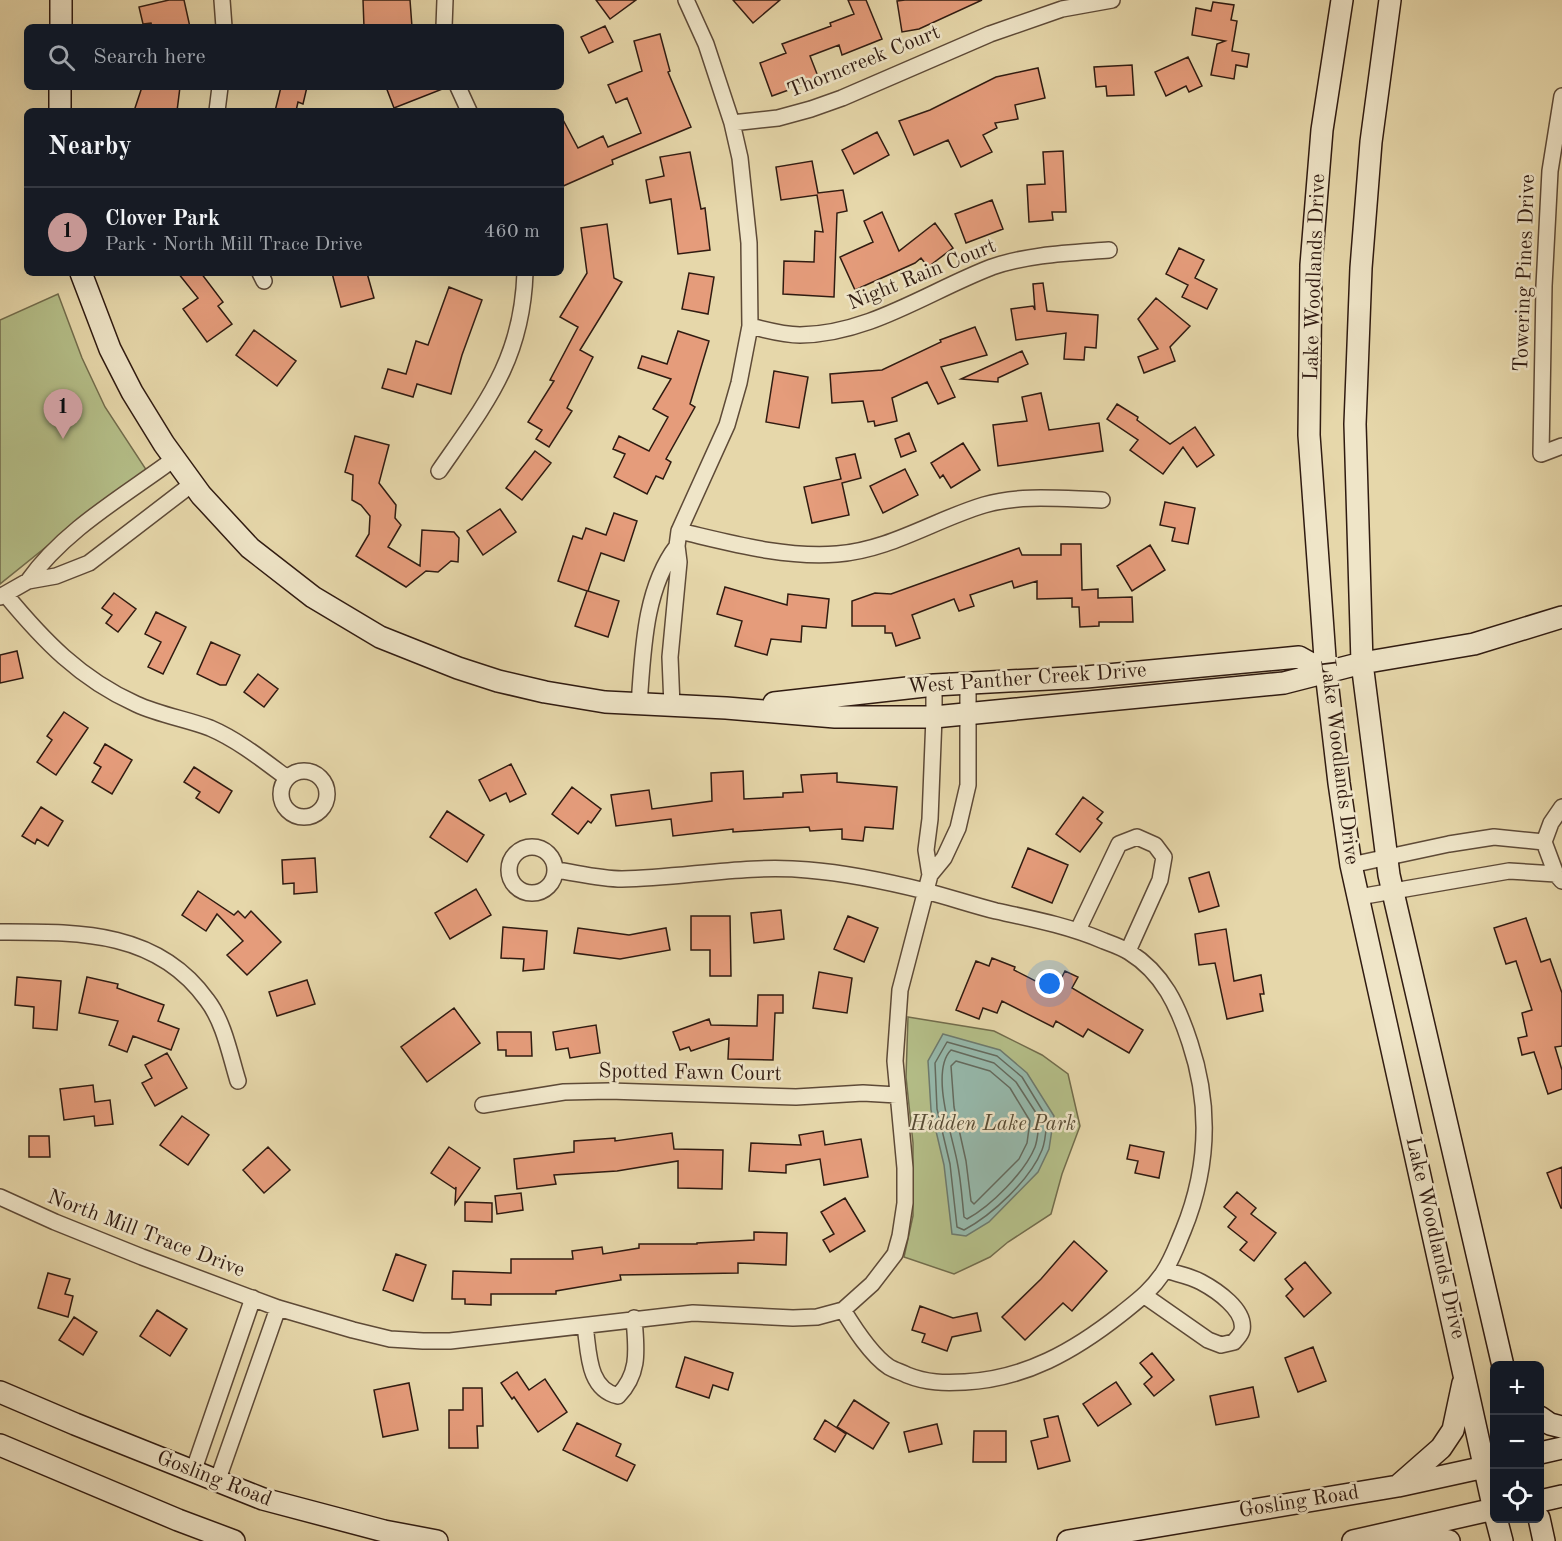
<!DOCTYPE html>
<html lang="en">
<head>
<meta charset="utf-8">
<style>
	body { margin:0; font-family:"Old Standard TT",serif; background:#242831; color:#f1f3f6 }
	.controls { position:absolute; right:18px; bottom:18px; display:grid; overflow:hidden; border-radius:9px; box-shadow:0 6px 24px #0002 }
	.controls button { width:54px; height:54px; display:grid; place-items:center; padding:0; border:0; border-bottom:2px solid #363941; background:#171b24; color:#f1f3f6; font:30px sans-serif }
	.you { position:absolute; left:1050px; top:984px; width:21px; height:21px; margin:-15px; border:4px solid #fff; border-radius:50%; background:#1a73e8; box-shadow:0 0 0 9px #1a73e833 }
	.badge { display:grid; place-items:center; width:39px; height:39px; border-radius:50%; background:#c59692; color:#111; font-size:20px; font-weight:700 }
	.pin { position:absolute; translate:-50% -50px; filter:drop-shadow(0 2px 3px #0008) }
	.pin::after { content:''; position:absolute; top:32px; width:21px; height:18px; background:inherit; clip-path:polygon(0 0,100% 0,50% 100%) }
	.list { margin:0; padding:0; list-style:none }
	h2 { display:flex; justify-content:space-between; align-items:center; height:78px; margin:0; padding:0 24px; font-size:26px }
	h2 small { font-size:20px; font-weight:400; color:#9ea1a6 }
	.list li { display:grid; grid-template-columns:39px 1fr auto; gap:18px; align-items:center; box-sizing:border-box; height:90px; padding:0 24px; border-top:2px solid #363941 }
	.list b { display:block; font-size:22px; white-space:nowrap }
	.list p { margin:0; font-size:20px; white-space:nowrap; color:#9ea1a6 }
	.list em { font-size:20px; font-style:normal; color:#9ea1a6 }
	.icon { flex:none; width:33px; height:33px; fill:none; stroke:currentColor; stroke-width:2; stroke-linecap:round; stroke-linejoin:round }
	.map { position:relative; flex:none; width:1562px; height:1541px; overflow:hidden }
	.search { position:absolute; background:#171b24; box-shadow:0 6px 24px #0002; left:24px; top:24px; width:540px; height:66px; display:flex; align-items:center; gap:15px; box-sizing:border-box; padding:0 21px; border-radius:9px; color:#9ea1a6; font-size:22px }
	.panel { position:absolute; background:#171b24; box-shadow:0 6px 24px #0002; left:24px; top:108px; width:540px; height:168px; border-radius:9px }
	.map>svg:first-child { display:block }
	.green { fill:#b4be88; stroke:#726c4c; stroke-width:1.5 }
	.water { fill:#96b9ac; stroke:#6d7a6e; stroke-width:1.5 }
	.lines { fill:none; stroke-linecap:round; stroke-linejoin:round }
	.shore { stroke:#636a5e; stroke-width:1.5 }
	.building { fill:#e59c7b; stroke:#301b11; stroke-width:1.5 }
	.street-casing { stroke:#5e4a37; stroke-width:18 }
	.secondary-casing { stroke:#301b11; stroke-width:24 }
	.street { stroke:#efe5c8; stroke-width:15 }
	.secondary { stroke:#efe5c8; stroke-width:21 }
	.labels { text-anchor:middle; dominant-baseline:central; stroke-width:5; stroke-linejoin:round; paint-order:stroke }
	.street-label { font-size:21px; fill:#301b11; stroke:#efe5c8 }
	.park-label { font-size:21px; font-style:italic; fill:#584c35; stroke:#efe5c8 }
</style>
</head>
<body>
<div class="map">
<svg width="1562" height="1541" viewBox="0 0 1562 1541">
	<rect width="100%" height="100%" fill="#e6d7aa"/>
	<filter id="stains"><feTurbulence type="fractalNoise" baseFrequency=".00333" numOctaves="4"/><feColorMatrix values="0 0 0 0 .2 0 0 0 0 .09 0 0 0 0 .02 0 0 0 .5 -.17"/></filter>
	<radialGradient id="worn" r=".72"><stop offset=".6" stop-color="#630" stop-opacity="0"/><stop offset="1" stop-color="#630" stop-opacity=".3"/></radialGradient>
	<path class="green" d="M58 294 82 358 105 407 147 471 92 510 0 584V320Z
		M908 1017 994 1031 1042 1055 1068 1074 1080 1126 1062 1174 1051 1214 1008 1242 990 1257 954 1274 904 1257 913 1216V1143L906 1077Z"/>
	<path class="water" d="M943 1034 1000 1050 1027 1073 1054 1116 1049 1149 1038 1172 989 1222 966 1236 952 1234 944 1165 931 1110 928 1061Z"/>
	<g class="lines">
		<path class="shore" d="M947 1042 997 1056 1022 1077 1047 1118C1046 1128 1046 1140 1042 1150 1030 1180 992 1215 964 1230L957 1227 950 1164 937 1109 935 1063Z
			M951 1050 994 1063 1016 1082 1040 1119C1038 1128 1038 1139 1035 1147 1025 1172 991 1206 967 1219L964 1217C962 1198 961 1180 957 1161 952 1135 930 1071 951 1050Z
			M956 1061 990 1071 1010 1088 1030 1121 1027 1143 1019 1159 974 1204 971 1201 966 1161 954 1107 951 1066Z"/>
	</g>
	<path class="building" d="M169 0H184L190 27H152L151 23 143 24 139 7Z
		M363 0H410L412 27H364Z
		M596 0H636L610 19Z
		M733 0H780L753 23Z
		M848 0H866L882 39 842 55 839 45 810 56 819 79 772 96 760 63 786 53 782 44 831 26 830 23 854 14Z
		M905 0H982L919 29 902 32 897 1Z
		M1213 2 1234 5 1231 20 1237 21 1232 51 1249 54 1247 67 1236 65 1234 79 1211 75 1217 44 1225 41 1192 35 1196 8 1211 11Z
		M605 26 613 42 589 53 581 37Z
		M660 34 670 71 668 72 691 127 612 160 613 164 561 187V116L578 148 603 136 608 147 641 133 627 98 616 103 608 85 642 71 634 41Z
		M1188 57 1202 86 1189 92 1186 86 1166 96 1155 72Z
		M1132 65 1134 95 1107 96 1106 86 1096 87 1094 67Z
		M1038 68 1045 98 1015 105 1018 119 995 123 997 128 983 135 992 152 961 167 948 140 914 155 899 121 930 110 996 77Z
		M142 87H180L177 111H134Z
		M281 87H307L303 104 298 102 296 111H275Z
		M386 87H445V88L394 108Z
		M877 132 889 155 854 174 842 150Z
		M1063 151 1066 212H1052L1053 220 1029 222 1027 185 1045 184 1043 152Z
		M690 152 701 209 705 208 710 250 678 254 671 199 650 203 646 180 664 176 660 157Z
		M812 161 818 193 843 190 847 211 837 213 834 297 783 294 784 261 814 262 815 231 823 232 817 195 781 200 776 167Z
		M992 200 1003 229 966 243 955 214Z
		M882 212 899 251 935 223 953 248 928 267 921 258 915 263 855 290 840 257 873 242 864 221Z
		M607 224 614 278 622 282 580 350 593 357 567 408 572 411 549 447 536 439 542 430 528 422 554 381 550 380 578 327 560 317 587 273 581 228Z
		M1179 248 1204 260 1195 278 1217 289 1207 309 1182 297 1188 285 1166 274Z
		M178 273H201L223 302 218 306 232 324 207 342 183 309 198 298Z
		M332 273H367L374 298 341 307Z
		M689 273 714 277 708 314 682 309Z
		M1043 283 1047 311 1098 315 1096 348 1085 347 1084 360 1064 359 1066 333 1016 340 1011 309 1033 306 1035 310 1033 284Z
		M449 287 482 300 462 355 451 394 417 384 413 397 382 388 388 369 406 374 416 341 428 345Z
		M1156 298 1190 326 1170 347 1175 361 1144 373 1138 357 1158 349 1138 319Z
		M975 327 987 355 941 367 955 397 938 404 927 382 892 398 897 421 875 426 874 421 868 422 863 401 832 403 830 374 882 370 941 342 940 340Z
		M254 330 296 361 277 386 236 355Z
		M678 331 709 341 690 404 695 407 666 459 671 462 663 479 656 476 647 494 614 477 625 454 613 449 619 436 649 451 668 417 653 409 671 379 638 368 642 356 667 364Z
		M1022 351 1028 364 998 378V382L961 379Z
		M774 371 808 377 799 428 766 422Z
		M1041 393 1049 430 1099 423 1103 451 998 466 993 425 1027 421 1022 397Z
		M1117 404 1138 417 1137 420 1170 444 1195 427 1214 455 1197 467 1183 447 1163 474 1130 450 1138 440 1107 419Z
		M909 433 916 451 901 457 895 439Z
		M355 436 389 445 379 483 396 505 395 518 401 525 388 547 420 566 422 530 454 532 459 538 458 562 451 561 438 572 426 571 406 587 356 556 369 534 370 516 361 505 352 500 353 475 345 472Z
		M963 443 980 470 951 488 943 475 940 478 931 463Z
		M535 451 551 463 522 500 506 488Z
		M855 454 861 478 842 483 849 515 812 523 804 487 841 479 836 458Z
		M905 469 918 495 883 513 870 486Z
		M1165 502 1195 508 1188 544 1172 541 1175 528 1160 525Z
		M500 509 516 532 483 555 467 531Z
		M614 513 637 521 624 561 601 553 588 591 619 601 608 637 575 626 587 591 558 581 573 536 582 539 586 528 606 535Z
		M1061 544H1081L1082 590 1098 589V598L1132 597 1133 622H1099V626L1080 627 1079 607H1072V598L1037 599V581L1014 588 1012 581 970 595 974 606 959 611 954 599 912 615 920 638 896 646 892 633H885V626H852V601L875 593 891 594 1019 548 1022 555H1061Z
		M1150 545 1165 570 1132 591 1117 566Z
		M725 587 787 605 788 594 829 599 826 628 802 626 801 642 771 639 767 655 735 646 742 621 717 614Z
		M114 593 136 609 118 632 106 623 112 615 102 608Z
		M156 612 186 627 163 674 148 667 161 642 145 634Z
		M211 642 240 655 226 685H220L197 674Z
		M17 651 23 678 0 683V655Z
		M258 674 278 689 264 707 244 692Z
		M64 712 88 728 56 775 37 762 52 740 47 736Z
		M105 744 132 760 112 794 92 782 101 767 94 763Z
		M511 764 526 794 510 802 506 793 490 801 479 780Z
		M194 767 232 791 219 813 196 798 200 792 184 782Z
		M743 771 744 799 783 797V793L803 792 801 775 837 773V782L897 787 893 829 865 827 863 841 842 839V829L810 831 809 827 733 832V829L673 836 671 819 616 826 611 795 649 790 652 809 712 801 711 773Z
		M572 787 601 809 591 823 588 821 578 834 552 814Z
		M1083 797 1103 812 1097 819 1102 823 1080 852 1056 834Z
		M41 807 63 821 48 846 37 839 35 844 22 836Z
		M447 811 484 835 467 862 430 837Z
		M1028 848 1068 865 1052 903 1012 887Z
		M315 858 317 892 294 894V883L283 884 282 860Z
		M1209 872 1219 906 1199 912 1189 878Z
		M476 889 491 915 450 939 435 913Z
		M198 891 234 915 238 911 245 918 251 911 281 942 247 975 227 955 243 941 217 914 206 931 182 915Z
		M781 910 784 939 754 943 751 913Z
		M691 916H730L731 976H710V950H691Z
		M848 916 878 928 864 962 834 949Z
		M1526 918 1541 962 1550 959 1562 993V1046L1555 1047 1562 1070V1089L1548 1094 1534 1052 1522 1055 1518 1038 1527 1036 1522 1013 1532 1010 1516 961 1506 964 1494 928Z
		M503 927 547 931 544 969 523 971 524 959 501 958Z
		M578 928 629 935 666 928 670 950 620 959 574 953Z
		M1226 929 1234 981 1261 975 1264 994H1260L1263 1011 1227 1019 1215 963 1199 965 1195 934Z
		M992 958 1015 967 1014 970 1055 991 1065 971 1078 977 1072 988 1143 1030 1129 1053 1088 1029 1083 1037 1056 1021 1053 1027 1002 1001 997 1013 983 1008 979 1019 956 1010 976 961 989 966Z
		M819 972 852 978 847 1013 813 1008Z
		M17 977 61 981 57 1030 33 1028 34 1007 15 1005Z
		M87 977 118 984 117 988 164 1005 158 1021 179 1029 171 1050 133 1036 127 1052 109 1045 118 1021 79 1013Z
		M307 980 315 1004 277 1016 269 992Z
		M758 995H783V1013H775L773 1060 728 1059 729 1038 691 1051 689 1047 680 1050 673 1032 709 1019 711 1025 757 1026Z
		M454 1008 480 1043 427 1082 401 1047Z
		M596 1025 600 1053 570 1058 568 1048 556 1050 553 1032Z
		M497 1032H531L532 1056H506V1050H498Z
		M167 1053 187 1088 155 1106 142 1083 152 1078 145 1065Z
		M93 1085 95 1102 110 1100 113 1124 95 1126 94 1116 64 1120 60 1089Z
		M182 1116 209 1135 188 1165 160 1145Z
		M823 1131 825 1145 861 1139 868 1177 824 1185 820 1159 786 1165V1173L749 1171 751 1143 801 1145 799 1135Z
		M672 1133 674 1149 723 1150 722 1189 678 1188V1161L617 1171 554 1175 556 1184 517 1189 514 1159 574 1152V1141L615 1138V1141Z
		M29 1136H49L50 1157H29Z
		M1130 1145 1164 1152 1159 1178 1135 1173 1138 1161 1127 1159Z
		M268 1147 290 1170 264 1193 243 1170Z
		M449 1147 480 1168 455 1204 456 1187 455 1189 431 1173Z
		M1562 1167V1208H1561L1547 1173Z
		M1237 1192 1256 1208 1251 1214 1276 1233 1254 1261 1240 1250 1247 1242 1228 1227 1236 1217 1224 1207Z
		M521 1193 523 1210 497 1214 495 1196Z
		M845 1198 865 1231 830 1252 823 1240 834 1234 821 1212Z
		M465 1202 492 1203V1222L465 1221Z
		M754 1232 787 1233 786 1265 738 1263V1273L620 1275 621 1280 556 1291V1294H491V1305L465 1304V1299H452L453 1271 511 1273V1259H573L572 1251 602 1247 603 1254 639 1248V1244H697V1243L754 1240Z
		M1074 1241 1107 1271 1072 1311 1063 1303 1025 1340 1002 1317 1041 1279Z
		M396 1254 426 1265 413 1301 383 1290Z
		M1305 1262 1331 1293 1304 1317 1286 1296 1293 1289 1285 1279Z
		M48 1273 70 1279 65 1294 73 1296 68 1317 38 1308Z
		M920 1306 953 1318 977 1313 981 1331 952 1337 947 1351 922 1342 925 1334 912 1330Z
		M157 1310 187 1329 170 1356 140 1336Z
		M74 1317 97 1332 83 1355 59 1340Z
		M1313 1347 1326 1381 1298 1392 1285 1358Z
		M1152 1353 1174 1380 1154 1396 1144 1384 1152 1377 1140 1363Z
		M685 1357 733 1373 728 1390 713 1385 709 1398 676 1387Z
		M517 1372 529 1390 545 1379 567 1412 538 1432 514 1397 512 1399 501 1383Z
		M1116 1382 1131 1404 1098 1426 1083 1404Z
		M409 1383 418 1430 383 1437 374 1390Z
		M1253 1387 1259 1417 1216 1425 1210 1396Z
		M463 1388H482L483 1426H477L478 1448H449V1410H463Z
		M854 1400 889 1423 873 1449 837 1427Z
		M1058 1416 1070 1461 1038 1469 1031 1441 1048 1437 1044 1419Z
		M825 1420 846 1434 835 1452 814 1439Z
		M577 1423 621 1444 616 1456 635 1465 627 1481 563 1450Z
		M937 1424 942 1444 909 1452 904 1432Z
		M974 1431H1006V1462H973Z"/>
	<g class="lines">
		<defs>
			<path id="street" d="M222 0 224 27
				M444 27 445 0
				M458 87 469 111
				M1562 96 1550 171 1544 286 1541 454 1562 446
				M217 111 220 87
				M732 123 778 118 811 109 842 98 990 34 1062 9 1112 0
				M260 273 264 281
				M750 326C766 330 783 335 800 335 870 334 929 291 992 267 1030 254 1070 253 1109 250
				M439 471C486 403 522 360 525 273
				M679 531C731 543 783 558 837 554 890 550 934 520 984 505 1021 494 1063 499 1102 500
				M28 581C64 530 124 496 174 459
				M5 594C43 640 80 679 136 704 160 715 186 719 210 728 238 740 263 760 287 778
				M0 597 28 581 56 576 89 563 192 484
				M639 705C643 652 644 589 677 546
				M672 706 670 657 679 562 677 546 679 531 727 425 739 383 750 326 749 243 740 158 732 123 706 44 686 0
				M281 794a23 23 0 1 1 46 0a23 23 0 1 1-46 0Z
				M1544 842 1556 874 1562 881
				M1544 842 1551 823 1562 807
				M509 870a23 23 0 1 1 46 0a23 23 0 1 1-46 0Z
				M1351 865 1449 844 1494 837 1544 842
				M556 870C577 873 600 879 622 879 684 878 746 864 808 870 845 873 889 882 925 891 949 897 972 905 996 911 1033 919 1069 926 1104 941 1112 944 1121 947 1129 952 1163 973 1178 1006 1190 1043 1211 1106 1208 1170 1183 1231 1177 1245 1172 1260 1163 1273 1151 1291 1137 1301 1121 1314 1074 1351 1025 1379 965 1382 944 1383 927 1383 907 1375 901 1372 894 1370 889 1367 871 1355 854 1328 843 1310
				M930 875 926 850 930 819 934 717V685
				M1359 897 1509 871 1556 874
				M1078 930 1119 844 1137 837 1155 845 1164 857 1160 880 1128 951
				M0 932C78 932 157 930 207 1000 224 1022 230 1055 238 1081
				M483 1105 564 1092 609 1091 796 1097 863 1093 897 1095
				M0 1197 55 1222 142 1257 278 1308 353 1330 390 1339 423 1341H450L693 1313 793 1318 817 1317 843 1310 872 1284 895 1254 900 1236 905 1203V1168L895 1061 900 990 930 875 944 858 958 828 968 785V683
				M1145 1296 1208 1340 1221 1345 1234 1342C1237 1338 1241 1335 1242 1330 1246 1310 1216 1290 1201 1282 1190 1276 1177 1274 1165 1270
				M585 1326C589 1351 587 1389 618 1396 641 1372 636 1348 634 1318
				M193 1472 253 1298
				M217 1482 278 1308"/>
			<path id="secondary" d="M61 0V27
				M1342 0 1322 130 1311 265 1309 435 1326 672 1339 783 1351 865 1494 1510
				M1390 0 1371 142 1361 268 1355 424 1362 663 1389 875 1503 1366
				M60 87V111
				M81 273 110 349 132 392 164 444 201 495 250 548 313 597 380 637 458 668 498 681 545 692 605 702 726 708 835 717H934L1284 683 1362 663 1474 644 1562 617
				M774 703 934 685 1086 677 1299 657 1326 672
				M0 1392 75 1424 263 1499 384 1531 437 1541
				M1540 1417 1550 1424 1562 1427
				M0 1445 178 1520 234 1541
				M1540 1453 1562 1448
				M1400 1484 1441 1448 1453 1430 1463 1383
				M1540 1501 1562 1496
				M1496 1518 1502 1541
				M1539 1518 1544 1541
				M1406 1537H1430L1449 1541
				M1068 1541 1398 1486 1494 1465
				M1353 1541 1494 1509"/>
		</defs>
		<use href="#street" class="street-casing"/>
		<use href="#secondary" class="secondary-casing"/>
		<use href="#street" class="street"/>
		<use href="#secondary" class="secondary"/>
	</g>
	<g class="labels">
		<g class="street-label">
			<text transform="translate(864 62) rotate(-22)">Thorncreek Court</text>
			<text transform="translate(1525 273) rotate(-88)">Towering Pines Drive</text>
			<text transform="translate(922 275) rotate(-22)">Night Rain Court</text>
			<text transform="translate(1315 277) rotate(-88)">Lake Woodlands Drive</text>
			<text transform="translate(1027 679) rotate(-4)">West Panther Creek Drive</text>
			<text transform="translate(1339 762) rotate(83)">Lake Woodlands Drive</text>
			<text transform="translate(690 1073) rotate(1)">Spotted Fawn Court</text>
			<text transform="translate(146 1234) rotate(21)">North Mill Trace Drive</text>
			<text transform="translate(1435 1238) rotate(77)">Lake Woodlands Drive</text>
			<text transform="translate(214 1479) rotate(21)">Gosling Road</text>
			<text transform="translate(1299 1502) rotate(-9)">Gosling Road</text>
		</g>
		<g class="park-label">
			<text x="993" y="1124">Hidden Lake Park</text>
		</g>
	</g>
	<rect width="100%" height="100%" filter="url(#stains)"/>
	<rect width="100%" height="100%" fill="url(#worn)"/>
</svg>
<div class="controls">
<button>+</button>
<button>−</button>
<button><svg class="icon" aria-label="locate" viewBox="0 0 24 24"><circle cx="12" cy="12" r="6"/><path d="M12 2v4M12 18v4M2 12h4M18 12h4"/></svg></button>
</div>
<div class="you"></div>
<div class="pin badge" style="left:63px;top:439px">1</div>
<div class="search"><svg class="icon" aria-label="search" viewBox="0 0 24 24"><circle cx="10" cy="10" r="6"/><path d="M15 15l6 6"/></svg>Search here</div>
<section class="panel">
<h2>Nearby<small></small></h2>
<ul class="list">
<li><span class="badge">1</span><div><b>Clover Park</b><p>Park · North Mill Trace Drive</p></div><em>460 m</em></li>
</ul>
</section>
</div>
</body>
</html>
